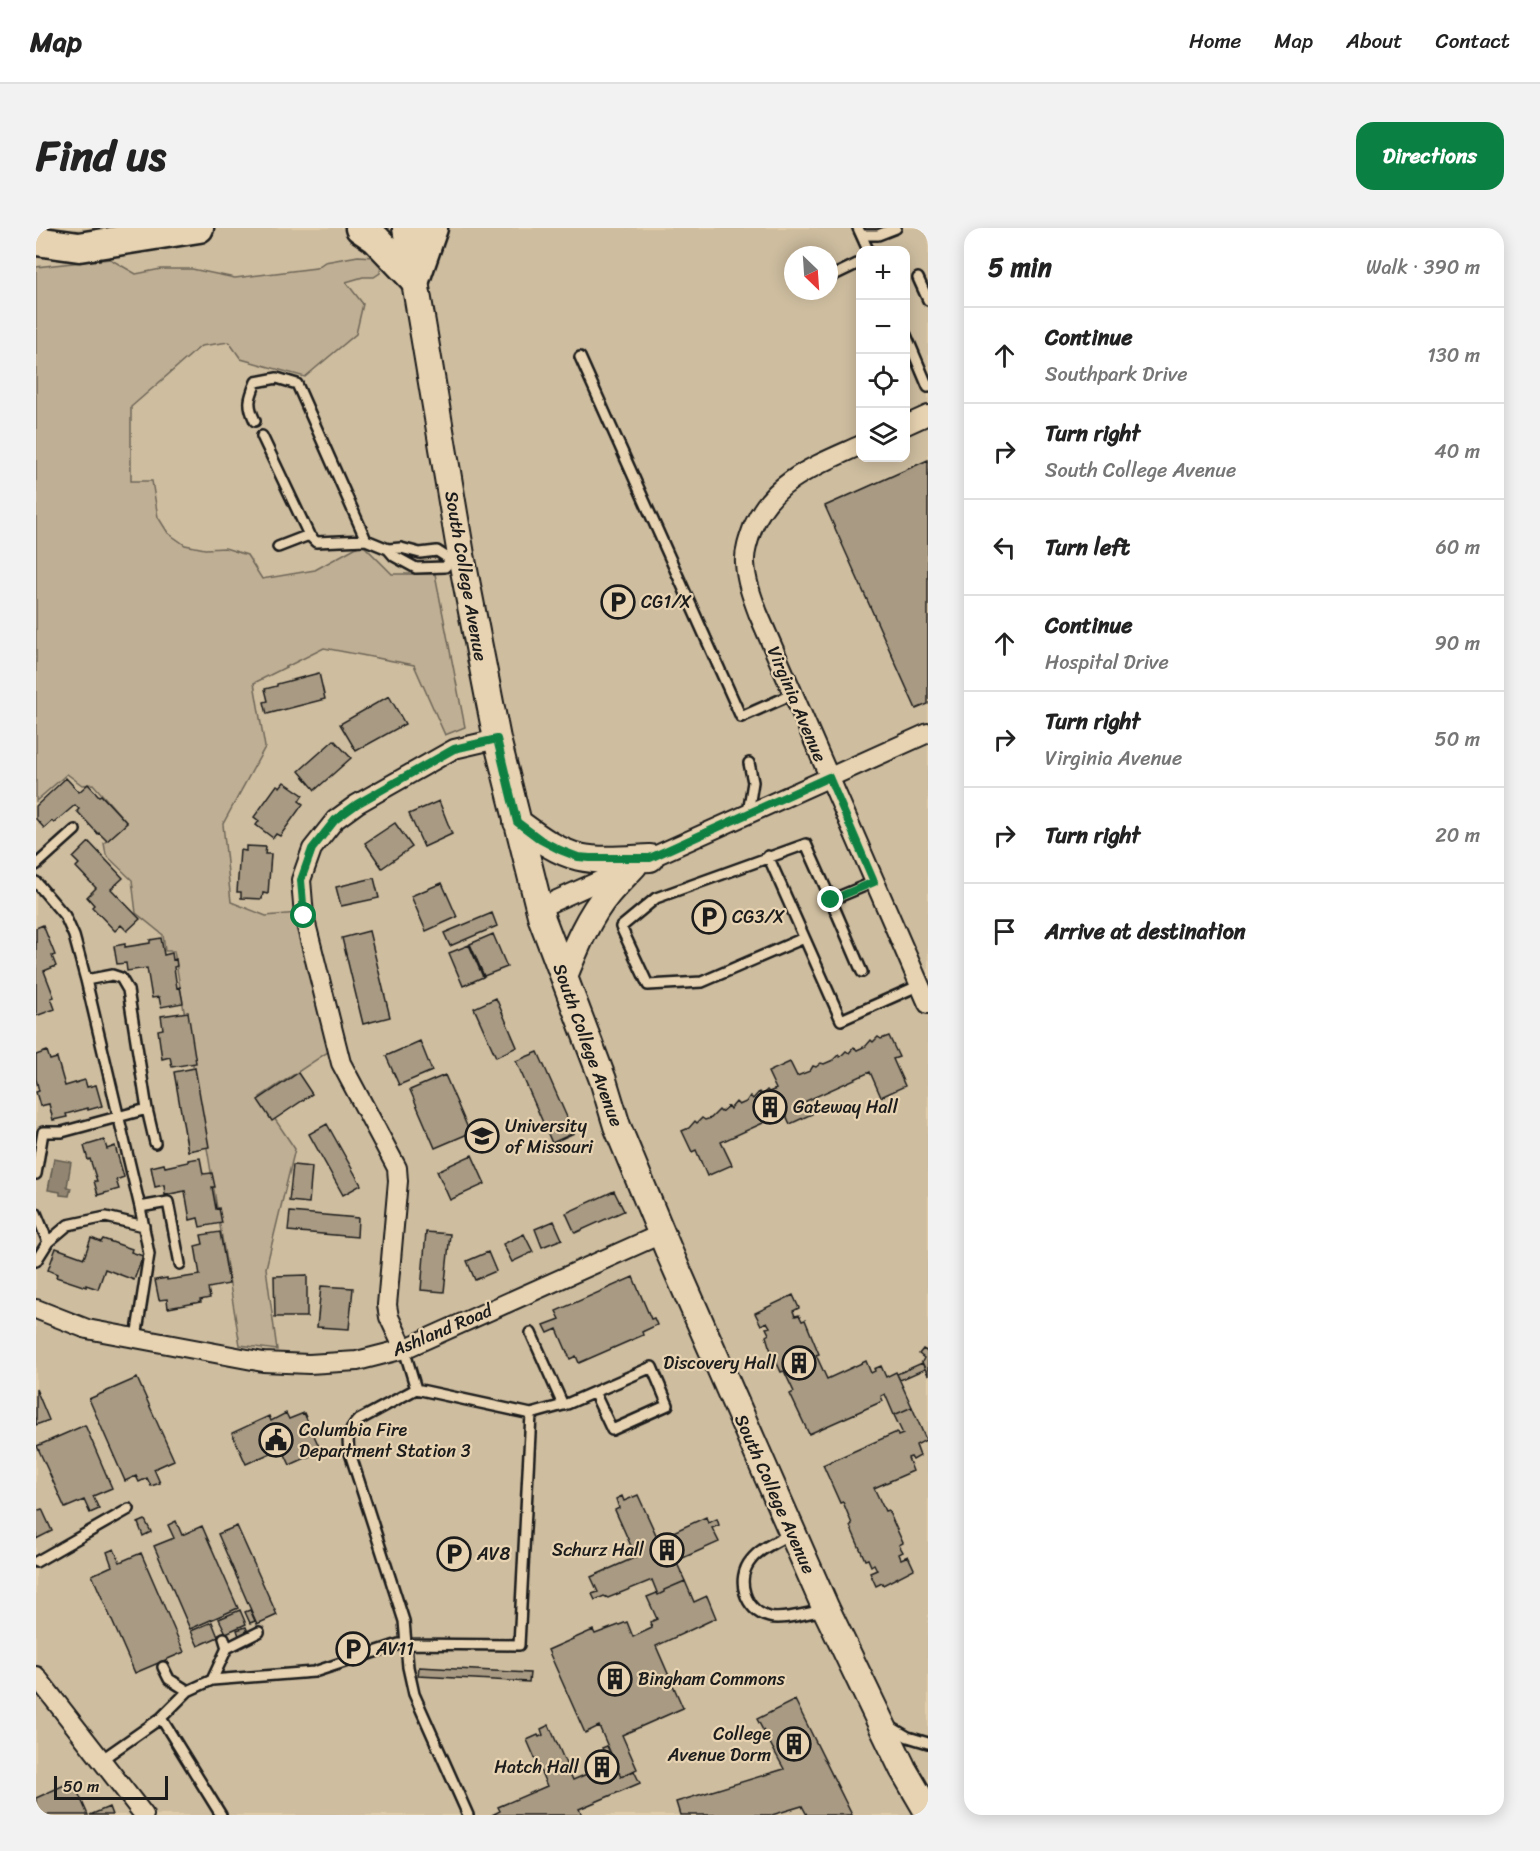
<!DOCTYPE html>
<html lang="en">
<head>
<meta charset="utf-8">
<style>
	body { margin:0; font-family:Sriracha,sans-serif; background:#f2f2f2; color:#222 }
	.controls { position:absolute; right:18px; top:18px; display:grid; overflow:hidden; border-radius:12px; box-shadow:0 3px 15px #0003 }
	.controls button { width:54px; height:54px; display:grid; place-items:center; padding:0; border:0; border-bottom:2px solid #e0e0e0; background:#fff; color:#222; font:30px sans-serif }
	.compass { position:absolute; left:748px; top:18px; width:54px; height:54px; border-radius:50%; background:#fff; box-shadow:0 3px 15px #0003; rotate:155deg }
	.scale { position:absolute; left:18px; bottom:15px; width:114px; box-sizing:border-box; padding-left:6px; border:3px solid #1c1c1c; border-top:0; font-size:16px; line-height:21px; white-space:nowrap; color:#1c1c1c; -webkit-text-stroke:4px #e7d3b1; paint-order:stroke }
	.stop { position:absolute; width:18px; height:18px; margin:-14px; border:4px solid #0b8043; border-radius:50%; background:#fff }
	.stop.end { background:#0b8043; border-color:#fff; box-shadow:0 2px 6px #0008 }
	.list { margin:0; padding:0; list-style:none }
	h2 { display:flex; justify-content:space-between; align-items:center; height:78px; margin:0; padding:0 24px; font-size:26px }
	h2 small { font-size:20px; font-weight:400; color:#767676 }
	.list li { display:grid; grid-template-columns:39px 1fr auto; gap:18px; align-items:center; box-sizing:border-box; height:96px; padding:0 24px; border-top:2px solid #e0e0e0 }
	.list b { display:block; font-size:22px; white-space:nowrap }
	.list p { margin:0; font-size:20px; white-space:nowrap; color:#767676 }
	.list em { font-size:20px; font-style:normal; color:#767676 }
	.icon { flex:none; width:33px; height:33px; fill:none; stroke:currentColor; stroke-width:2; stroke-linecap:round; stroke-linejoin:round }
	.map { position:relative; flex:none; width:892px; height:1587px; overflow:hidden; border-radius:18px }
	header { display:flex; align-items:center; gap:36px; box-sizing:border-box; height:84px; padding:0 30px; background:#fff; border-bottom:2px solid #e0e0e0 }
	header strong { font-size:28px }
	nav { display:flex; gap:33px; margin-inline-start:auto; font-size:21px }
	.intro { display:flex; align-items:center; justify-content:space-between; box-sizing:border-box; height:144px; padding:0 36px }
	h1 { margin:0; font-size:42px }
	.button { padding:15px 27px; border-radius:18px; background:#0b8043; color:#fff; font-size:21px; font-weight:700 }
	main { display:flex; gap:36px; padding:0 36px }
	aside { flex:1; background:#fff; border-radius:18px; box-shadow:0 3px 15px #0003 }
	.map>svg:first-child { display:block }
	.built { fill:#cebd9f; fill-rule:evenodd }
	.green { fill:#bfaf94; stroke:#6e6658; stroke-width:1.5 }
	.water { fill:#928672; stroke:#635c50; stroke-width:1.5 }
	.building { fill:#a89a83; stroke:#1c1c1c; stroke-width:1.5 }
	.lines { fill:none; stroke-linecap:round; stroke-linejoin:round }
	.lane-casing { stroke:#1c1c1c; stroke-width:14 }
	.street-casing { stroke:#1c1c1c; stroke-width:22 }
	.secondary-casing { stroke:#1c1c1c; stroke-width:30 }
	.primary-casing { stroke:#1c1c1c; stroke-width:33 }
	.lane { stroke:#e7d3b1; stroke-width:9 }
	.street { stroke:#e7d3b1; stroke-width:18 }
	.secondary { stroke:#e7d3b1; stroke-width:26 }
	.primary { stroke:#e7d3b1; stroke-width:28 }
	.route { stroke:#0b8043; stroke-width:8 }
	.labels { text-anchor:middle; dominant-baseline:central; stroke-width:4.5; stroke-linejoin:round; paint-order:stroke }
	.street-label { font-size:18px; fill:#1c1c1c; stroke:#e7d3b1 }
	.poi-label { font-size:18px; fill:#1c1c1c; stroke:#e7d3b1; text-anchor:start }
</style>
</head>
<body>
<header>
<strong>Map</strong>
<nav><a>Home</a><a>Map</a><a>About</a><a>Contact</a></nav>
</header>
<div class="intro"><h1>Find us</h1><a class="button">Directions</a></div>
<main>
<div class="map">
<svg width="892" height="1587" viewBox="0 0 892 1587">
	<rect width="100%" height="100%" fill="#dfccab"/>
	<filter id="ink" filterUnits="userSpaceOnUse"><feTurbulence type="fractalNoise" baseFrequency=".0167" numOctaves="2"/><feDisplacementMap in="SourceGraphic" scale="12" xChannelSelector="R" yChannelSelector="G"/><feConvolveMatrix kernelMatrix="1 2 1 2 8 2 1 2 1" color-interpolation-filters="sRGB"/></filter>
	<g filter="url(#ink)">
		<path class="built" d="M0 0H892V1587H0ZM825 22H870V230H825ZM757 27H793V63H757Z"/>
		<path class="green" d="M322 28 337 29 345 36 344 45 338 49H327L310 54 327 76 320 106 269 149 205 131 193 114 165 118 95 179V253H116L122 289 132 305 149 317 169 321 189 320 211 327 226 351 279 342 326 316 356 346H399L429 499 409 507 378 437 288 420 218 455 229 519 187 596 195 674 230 688 261 685 292 824 224 869 259 921 230 1040 241 1122 204 1117 138 723H129L127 707 100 685 96 652 70 627 68 615 91 595 57 556 46 557 31 546 0 573V39L74 31 100 46 125 41H156L199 50 280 40 289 34Z"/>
		<path class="water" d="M18 931 35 934 31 959 35 960 33 968 24 967V964L12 962Z"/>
		<path class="building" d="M892 232V476L880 481 789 278Z
			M283 445 289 471 231 486 228 474 232 473 229 461 241 458V456Z
			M353 468 369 496 320 523 304 496Z
			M298 512 315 530 279 562 263 543Z
			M30 550 43 564 52 556 63 568 65 567 91 595 71 613 63 605 62 606 41 583 43 581 39 577 18 595 16 593 8 600 0 591V578Z
			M248 554 267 567 263 573 267 576 244 608 240 606 237 610 220 597 223 593 218 589 241 557 244 559Z
			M403 573 416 606 388 619 373 586Z
			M359 595 376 619 346 640 329 615Z
			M53 614 87 650 75 661 104 691 91 703 85 697 79 703 56 679 58 677 51 669 60 660 40 639 43 636 37 630Z
			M210 618 230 619 229 626H235L232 666 227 665 226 671 205 670V664H201L204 622 210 623Z
			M338 650 343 670 305 678 300 659Z
			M406 655 421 689 390 703 375 668Z
			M456 685 461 698 414 718 408 705Z
			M7 697 19 727 16 728 20 738 8 743 18 769 15 770 19 781 0 788V700Z
			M333 703 354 789 327 796 306 710Z
			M457 706 471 739 448 748 434 716Z
			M125 710 128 727 136 725 137 732 140 731 141 738 138 739 141 760 144 759 147 775 125 779 123 769 116 770 111 740 91 743 90 735 81 736 78 718 89 716V719L114 715V712Z
			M433 717 447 749 427 758 413 725Z
			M460 770 481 819 460 829 438 780Z
			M152 784 160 835 136 839 134 829 126 831 122 802 127 801 125 788Z
			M853 808 863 829 857 831 869 858 845 869 834 844 770 873 776 886 754 896 749 885 685 914 696 937 671 948 660 922 656 924 646 903 653 900 659 893 661 895 666 890 669 892 675 890 683 882 685 884 692 878 694 881 700 874 703 877 710 874 714 868 717 871 723 864 726 867 731 862 733 864 740 861 732 844 754 834 761 848 774 843 777 838 780 839 785 835 788 836 797 832 802 827 804 829 810 823 813 825 818 819 821 822 830 818 835 812 837 814 842 809 845 811Z
			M384 813 396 843 363 857 350 828Z
			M11 823 14 832 21 830 29 858 49 852 51 859 60 857 66 878 52 882V880L30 886 31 889 17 892 13 876 4 878 0 864 3 863 0 851V827Z
			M502 824 538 905 516 915 480 833Z
			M159 840 173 919 152 923 138 844Z
			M262 845 276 866 236 893 222 872Z
			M409 847 434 905 399 920 374 862Z
			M291 896 325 957 307 967 273 906Z
			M68 912 71 921 79 918 88 949 80 952 83 961 62 967 58 953H61L54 931 52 932 48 918Z
			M436 927 449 956 414 972 401 943Z
			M164 930 167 946 176 945 179 959H176L180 981 183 980 186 995 164 999 162 990 154 992 149 963 129 967 128 957 119 959 115 939 128 936 129 939 152 934V932Z
			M257 937 276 939 273 975 253 973Z
			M578 963 588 983 539 1005 530 985Z
			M254 984 322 990 321 1009 252 1003Z
			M518 993 526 1011 506 1019 499 1001Z
			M184 1004 193 1056 172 1060 174 1070 164 1072 165 1074 132 1080 131 1071 123 1072 119 1052 131 1050V1052L164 1047 159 1018 167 1016 165 1007Z
			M390 1004 414 1006 408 1064 385 1062Z
			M488 1006 497 1024 476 1034 467 1016Z
			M55 1010 65 1014 67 1011 96 1021 95 1024 107 1028 98 1052 69 1041 62 1061 50 1057V1059L20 1049 21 1046 12 1042 20 1020 48 1030Z
			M452 1024 460 1043 439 1052 431 1033Z
			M271 1047V1089H239L238 1048Z
			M597 1049 615 1091 618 1090 621 1097 606 1104 607 1107 543 1135 540 1128 534 1131 521 1101 512 1105 508 1097 524 1091 520 1083Z
			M285 1058 317 1060 313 1101 281 1099Z
			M757 1067 763 1080 757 1083 759 1088 763 1087 766 1093 769 1092 783 1126 780 1127 791 1151 830 1133 835 1145 839 1143 838 1141 845 1138 850 1149 860 1144 876 1179 858 1187 849 1166 845 1168 847 1173 773 1206 754 1166 758 1164 748 1143 745 1144 733 1118 730 1108 733 1106 730 1100 734 1099 731 1094 725 1097 719 1085Z
			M887 1121 892 1124V1147L886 1134 888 1130 883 1126Z
			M886 1135 889 1141 864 1152 861 1146Z
			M101 1150 138 1232 118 1241 124 1255 115 1258 111 1250 103 1254 100 1248 89 1253 53 1171Z
			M0 1161 13 1192 0 1197Z
			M876 1179 890 1212 880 1217 884 1228 877 1232 875 1229 872 1230 877 1243 838 1260 849 1283 852 1282 867 1315 863 1317 867 1324 863 1326 865 1331 872 1328 878 1341 847 1357 846 1355 840 1358 834 1345 841 1342 838 1336 835 1338 832 1331 829 1332 814 1298 816 1296 807 1274 804 1275 787 1237 861 1204 862 1208 867 1206 858 1187Z
			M250 1185 253 1191 268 1185 285 1223 254 1237 246 1220 210 1236 196 1205 233 1188 235 1193Z
			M49 1197 76 1260 57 1268 63 1281 54 1285 48 1272 29 1280 1 1218Z
			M602 1267 622 1311 670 1289 672 1295 681 1291 683 1297 676 1300 683 1314 640 1333 649 1353 628 1362V1364L622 1367 616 1352 572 1370 568 1368 559 1372 556 1366 562 1364 555 1349 600 1329 579 1282 583 1280 580 1271 586 1268 588 1273Z
			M6 1281 16 1303 0 1311V1283Z
			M109 1292 115 1304 107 1308 102 1295Z
			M140 1293 146 1307 166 1298 202 1380 154 1401 118 1318 138 1310 132 1297Z
			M201 1298 241 1387 221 1396 182 1306Z
			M78 1321 84 1334 105 1325 148 1424 99 1445 56 1347 76 1338 71 1324Z
			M649 1353 658 1374 671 1368 680 1390 620 1418 647 1480 586 1507 601 1541 585 1549 563 1498 549 1505 512 1422 557 1402 559 1406 591 1394 597 1409 616 1400 614 1394 621 1391 611 1369 621 1365 622 1367 628 1364V1362Z
			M204 1382 210 1396 190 1405 183 1391Z
			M214 1382 219 1393 214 1395 209 1384Z
			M176 1394 182 1409 162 1418 155 1403Z
			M210 1399 212 1404 203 1408 201 1402Z
			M383 1439 494 1445 493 1454 382 1448Z
			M759 1472 816 1587H771L766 1578 736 1587H644L640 1574 748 1541 721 1491Z
			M513 1497 537 1552 553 1545 549 1536 569 1527 566 1520 571 1518 585 1549 598 1543 604 1555 543 1581 546 1587H456L464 1583 462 1579 511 1558 491 1512 502 1507 503 1509 507 1507 505 1501Z
			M37 1553 52 1587H0V1570Z
			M73 1579 76 1587H54Z"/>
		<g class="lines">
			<defs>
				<path id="lane" d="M822 0 832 22
					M826 7H842L860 0
					M798 47 825 34
					M882 50 892 72
					M870 107 892 159
					M544 129 705 489 757 466
					M219 193C211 176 213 171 220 154L241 150 261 156 330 312 280 314 273 307 226 208
					M330 312 352 321
					M242 319 273 307
					M415 332 409 339 380 340 358 328 352 321 365 320 384 325 401 323 415 332 423 331
					M712 585 717 554 713 535
					M732 628 805 792 884 757
					M0 637 39 602
					M0 654 29 688 38 708 50 752 104 979 113 1026 100 1110
					M795 672 826 744
					M768 710 666 754 612 757 585 699 620 670 770 616 795 672 838 654
					M50 752 76 747 85 750 92 762 111 881
					M0 946 7 904H26L111 881 119 915
					M104 979 132 974 144 1036
					M0 985 12 1014
					M0 1033 12 1014 32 997 70 989 108 998
					M495 1105 527 1177
					M368 1121 380 1161 495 1186 531 1176 616 1139 632 1177 576 1202 558 1164
					M380 1161 321 1193C312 1203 311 1210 313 1222L368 1393 372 1439 378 1466 432 1587
					M754 1306C742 1313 724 1320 715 1332 699 1351 709 1383 733 1389 747 1393 774 1384 789 1382
					M0 1334 93 1281
					M191 1420 223 1404
					M127 1439 133 1451 152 1463
					M176 1452 191 1420 188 1410
					M125 1490 185 1587
					M853 1498 872 1509 892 1515
					M65 1532 125 1490 152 1463 176 1452 278 1444 363 1416 483 1417 495 1186"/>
				<path id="street" d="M870 197 892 187
					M825 217C781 237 737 252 717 299 713 310 708 324 709 335 710 353 716 369 722 385L892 776
					M503 680 892 505
					M0 1081 51 1101 227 1134 273 1136 321 1133 368 1121 625 1006
					M368 1121 353 1089 351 1077 362 953 361 940 305 835 268 688 265 652 276 621 299 592 321 576 418 521 461 511
					M0 1448 108 1587"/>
				<path id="secondary" d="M370 0 425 327 461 511 506 691 567 852 581 898 634 1026 790 1381 867 1541 892 1584
					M481 594C500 608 519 623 543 629 565 634 591 631 614 630
					M528 748C540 719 552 689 572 665 580 655 590 646 598 637"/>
				<path id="primary" d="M324 0 340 11 379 52 397 0
					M0 13 43 19 163 0"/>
			</defs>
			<use href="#lane" class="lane-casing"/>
			<use href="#street" class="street-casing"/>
			<use href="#secondary" class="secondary-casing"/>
			<use href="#primary" class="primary-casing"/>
			<use href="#lane" class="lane"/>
			<use href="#street" class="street"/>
			<use href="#secondary" class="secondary"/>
			<use href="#primary" class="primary"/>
		</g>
	</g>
	<g class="lines" filter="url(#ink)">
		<path class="route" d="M268 688 265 652 276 621 299 592 321 576 418 521 461 511 481 594 505 612 524 622 542 629 554 630H614L793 549 838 654 795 672"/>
	</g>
	<defs>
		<symbol id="parking-ring" viewBox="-11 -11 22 22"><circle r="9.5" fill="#e7d3b1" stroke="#1c1c1c" stroke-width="1.5"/><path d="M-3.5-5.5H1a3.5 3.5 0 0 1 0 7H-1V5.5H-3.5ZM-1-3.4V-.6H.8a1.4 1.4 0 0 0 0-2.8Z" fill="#1c1c1c"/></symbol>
		<symbol id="building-ring" viewBox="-11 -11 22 22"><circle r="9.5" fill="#e7d3b1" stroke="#1c1c1c" stroke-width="1.5"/><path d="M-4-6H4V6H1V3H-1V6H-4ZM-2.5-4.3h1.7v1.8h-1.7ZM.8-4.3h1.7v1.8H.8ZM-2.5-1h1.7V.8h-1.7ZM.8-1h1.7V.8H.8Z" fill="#1c1c1c"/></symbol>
		<symbol id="university-ring" viewBox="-11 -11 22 22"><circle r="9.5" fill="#e7d3b1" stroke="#1c1c1c" stroke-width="1.5"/><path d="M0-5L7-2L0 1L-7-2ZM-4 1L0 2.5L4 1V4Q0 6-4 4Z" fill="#1c1c1c"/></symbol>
		<symbol id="civic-ring" viewBox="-11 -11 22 22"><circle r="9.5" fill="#e7d3b1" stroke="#1c1c1c" stroke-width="1.5"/><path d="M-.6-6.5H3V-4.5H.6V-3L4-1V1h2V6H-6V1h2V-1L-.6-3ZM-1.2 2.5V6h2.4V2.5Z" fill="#1c1c1c"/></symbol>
	</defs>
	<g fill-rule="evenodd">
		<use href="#parking-ring" x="563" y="355" width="38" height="38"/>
		<use href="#parking-ring" x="654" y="670" width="38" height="38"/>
		<use href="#building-ring" x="715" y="860" width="38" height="38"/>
		<use href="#university-ring" x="427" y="889" width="38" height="38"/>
		<use href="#building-ring" x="744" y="1116" width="38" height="38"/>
		<use href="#civic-ring" x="221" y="1193" width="38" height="38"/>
		<use href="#building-ring" x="612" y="1303" width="38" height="38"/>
		<use href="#parking-ring" x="399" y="1307" width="38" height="38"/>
		<use href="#parking-ring" x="298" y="1402" width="38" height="38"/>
		<use href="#building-ring" x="560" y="1432" width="38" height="38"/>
		<use href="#building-ring" x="739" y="1497" width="38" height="38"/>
		<use href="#building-ring" x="547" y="1520" width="38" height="38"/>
	</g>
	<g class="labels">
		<g class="street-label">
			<text transform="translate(430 348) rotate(80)">South College Avenue</text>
			<text transform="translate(761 476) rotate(67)">Virginia Avenue</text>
			<text transform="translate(552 817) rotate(70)">South College Avenue</text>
			<text transform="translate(406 1102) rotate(-23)">Ashland Road</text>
			<text transform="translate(739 1266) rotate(66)">South College Avenue</text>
		</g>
		<g class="poi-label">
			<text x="605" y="374">CG1/X</text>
			<text x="696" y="689">CG3/X</text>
			<text x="757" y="879">Gateway Hall</text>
			<text x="469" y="898">University<tspan x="469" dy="21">of Missouri</tspan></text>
			<text x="740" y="1135" text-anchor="end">Discovery Hall</text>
			<text x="263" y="1202">Columbia Fire<tspan x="263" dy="21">Department Station 3</tspan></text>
			<text x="608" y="1322" text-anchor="end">Schurz Hall</text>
			<text x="441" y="1326">AV8</text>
			<text x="340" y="1421">AV11</text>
			<text x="602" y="1451">Bingham Commons</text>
			<text x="735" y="1506" text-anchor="end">College<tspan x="735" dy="21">Avenue Dorm</tspan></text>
			<text x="543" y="1539" text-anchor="end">Hatch Hall</text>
		</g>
	</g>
</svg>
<div class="controls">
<button>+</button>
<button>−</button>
<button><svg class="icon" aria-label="locate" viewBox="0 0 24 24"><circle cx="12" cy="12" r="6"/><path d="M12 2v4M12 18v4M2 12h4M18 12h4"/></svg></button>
<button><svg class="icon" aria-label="layers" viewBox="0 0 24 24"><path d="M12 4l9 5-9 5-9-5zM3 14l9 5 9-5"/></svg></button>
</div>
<svg class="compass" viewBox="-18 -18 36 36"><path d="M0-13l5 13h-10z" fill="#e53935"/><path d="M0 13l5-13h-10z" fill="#767676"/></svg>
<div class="scale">50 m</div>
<div class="stop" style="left:268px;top:688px"></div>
<div class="stop end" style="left:795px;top:672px"></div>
</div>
<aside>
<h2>5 min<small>Walk · 390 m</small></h2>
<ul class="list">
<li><svg class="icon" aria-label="ahead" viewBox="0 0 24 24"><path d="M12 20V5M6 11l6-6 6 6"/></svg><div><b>Continue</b><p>Southpark Drive</p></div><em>130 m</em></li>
<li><svg class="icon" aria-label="right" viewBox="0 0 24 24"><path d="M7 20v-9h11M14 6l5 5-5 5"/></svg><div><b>Turn right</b><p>South College Avenue</p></div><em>40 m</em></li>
<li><svg class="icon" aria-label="left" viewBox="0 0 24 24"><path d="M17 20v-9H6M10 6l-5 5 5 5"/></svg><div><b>Turn left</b></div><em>60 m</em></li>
<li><svg class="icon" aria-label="ahead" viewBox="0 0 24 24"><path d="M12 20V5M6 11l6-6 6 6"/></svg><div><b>Continue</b><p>Hospital Drive</p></div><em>90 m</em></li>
<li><svg class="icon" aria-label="right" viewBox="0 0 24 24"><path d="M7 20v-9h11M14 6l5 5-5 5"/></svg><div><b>Turn right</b><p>Virginia Avenue</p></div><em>50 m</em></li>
<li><svg class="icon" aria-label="right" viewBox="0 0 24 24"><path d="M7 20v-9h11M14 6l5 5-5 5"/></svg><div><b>Turn right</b></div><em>20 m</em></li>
<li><svg class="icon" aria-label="arrive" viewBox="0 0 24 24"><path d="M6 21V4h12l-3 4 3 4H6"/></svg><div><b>Arrive at destination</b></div></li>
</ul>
</aside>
</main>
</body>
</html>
